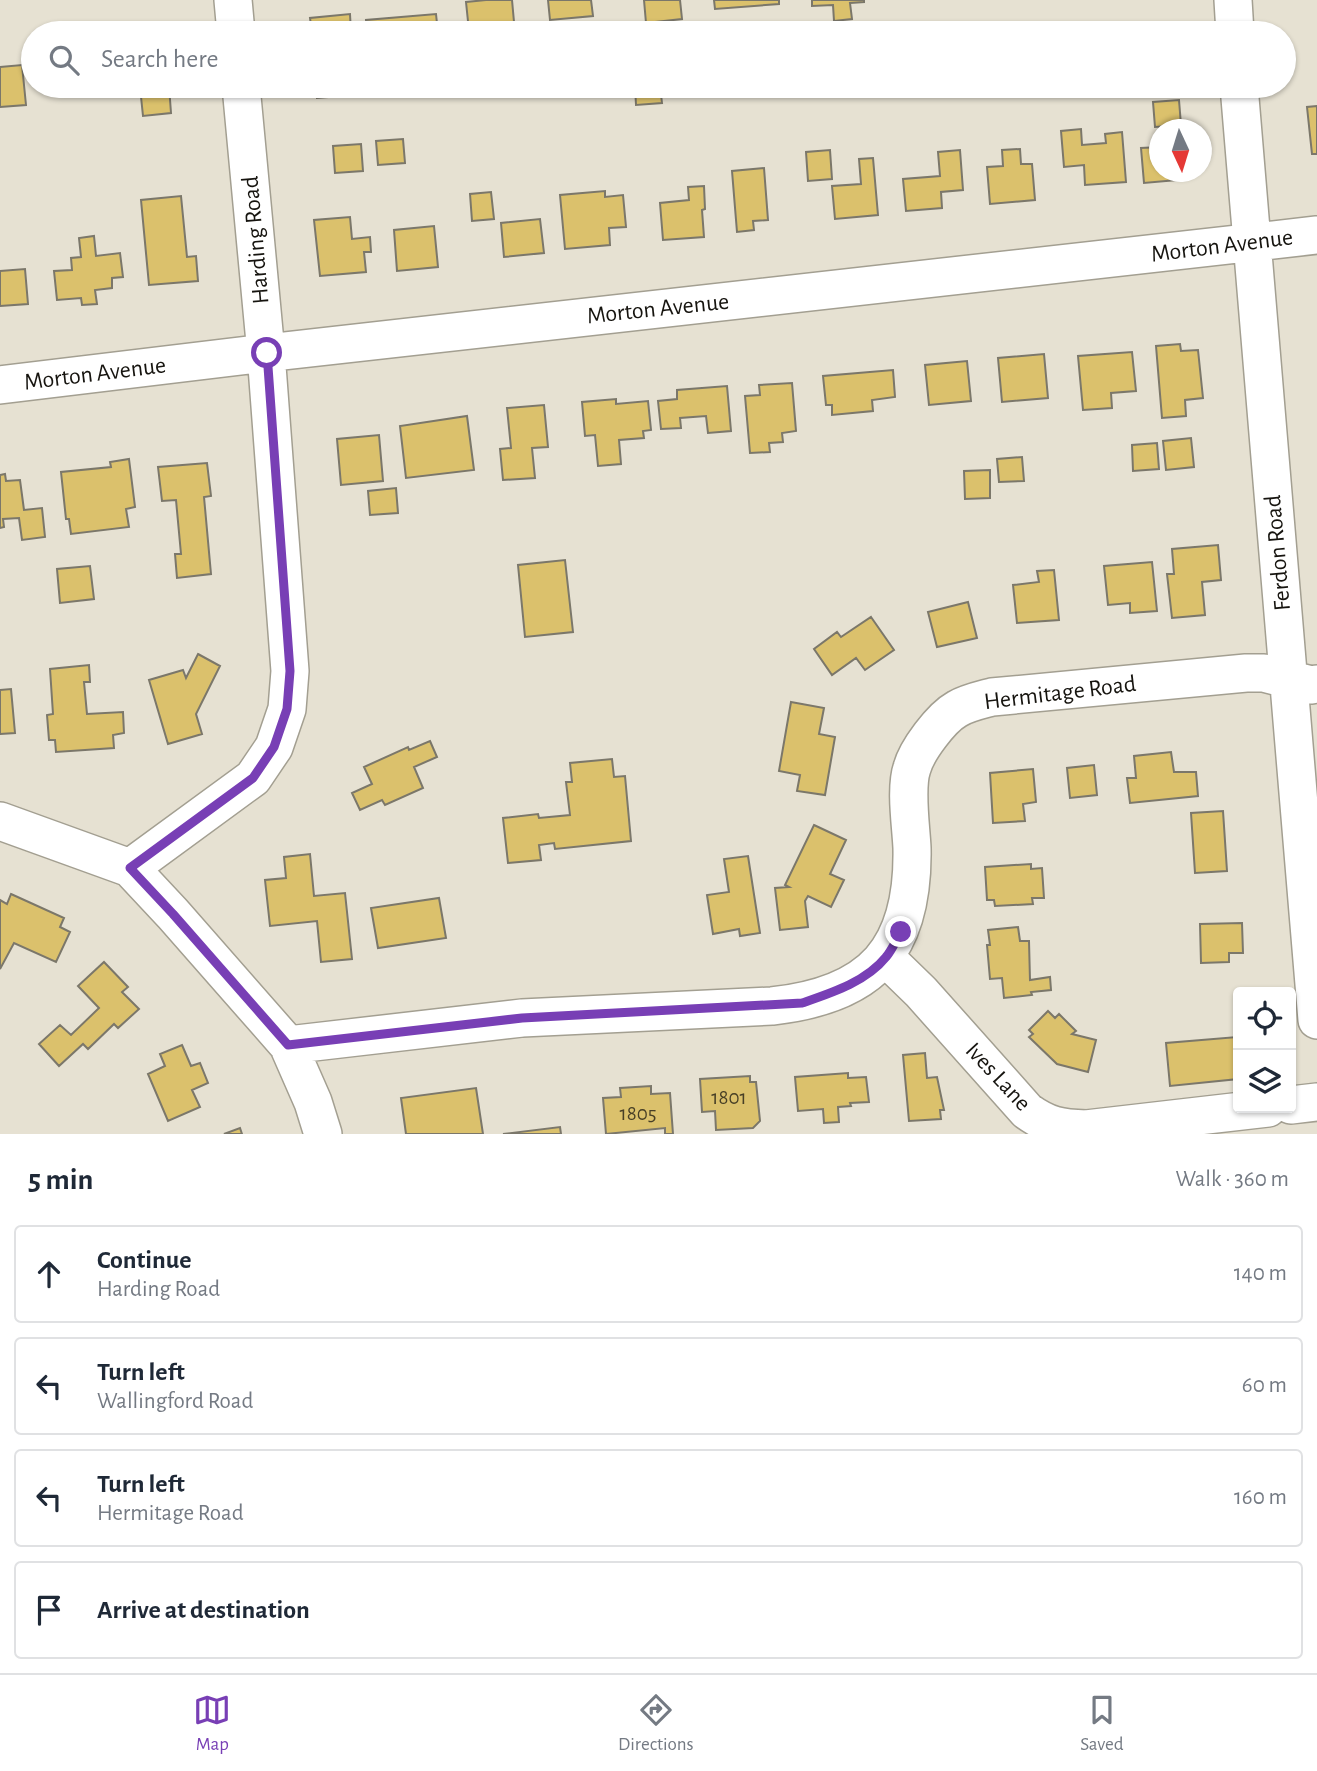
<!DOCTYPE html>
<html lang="en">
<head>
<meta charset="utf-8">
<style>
	body { margin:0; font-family:"Alegreya Sans",sans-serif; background:#f6f6f7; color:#1f2937 }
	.controls { position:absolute; right:21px; bottom:21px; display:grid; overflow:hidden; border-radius:7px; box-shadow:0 2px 5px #0004 }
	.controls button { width:63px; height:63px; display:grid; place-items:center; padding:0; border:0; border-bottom:2px solid #e0e1e3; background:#fff; color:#1f2937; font:35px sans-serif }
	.compass { position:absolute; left:1149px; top:119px; width:63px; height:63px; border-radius:50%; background:#fff; box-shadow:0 2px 5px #0004; rotate:176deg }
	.stop { position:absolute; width:21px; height:21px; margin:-16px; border:5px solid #783fb5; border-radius:50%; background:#fff }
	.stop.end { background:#783fb5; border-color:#fff; box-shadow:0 2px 7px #0008 }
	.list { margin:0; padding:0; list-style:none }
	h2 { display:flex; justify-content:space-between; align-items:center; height:91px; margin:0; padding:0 28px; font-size:30px }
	h2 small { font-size:23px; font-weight:400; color:#747a83 }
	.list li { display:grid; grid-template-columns:46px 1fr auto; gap:21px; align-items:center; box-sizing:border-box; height:98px; margin:0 14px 14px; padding:0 14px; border:2px solid #e0e1e3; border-radius:7px }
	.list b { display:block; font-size:26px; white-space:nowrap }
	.list p { margin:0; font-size:23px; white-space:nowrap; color:#747a83 }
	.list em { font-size:23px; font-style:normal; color:#747a83 }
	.icon { flex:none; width:38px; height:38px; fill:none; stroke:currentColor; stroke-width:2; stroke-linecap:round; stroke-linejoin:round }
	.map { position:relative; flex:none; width:1317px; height:1134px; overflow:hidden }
	.search { position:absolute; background:#fff; box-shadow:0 2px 5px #0004; left:21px; right:21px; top:21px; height:77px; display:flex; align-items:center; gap:18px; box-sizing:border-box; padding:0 24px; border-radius:38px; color:#747a83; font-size:26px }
	.sheet { height:539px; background:#fff }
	nav { display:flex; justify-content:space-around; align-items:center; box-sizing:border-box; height:98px; border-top:2px solid #e0e1e3; background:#fff; font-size:19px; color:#747a83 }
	nav a { display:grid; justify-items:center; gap:4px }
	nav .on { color:#783fb5 }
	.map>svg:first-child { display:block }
	.building { fill:#dbc16c; stroke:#7b776a; stroke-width:2 }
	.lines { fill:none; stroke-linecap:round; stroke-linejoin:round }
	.minor-casing { stroke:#a39f91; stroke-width:40 }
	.minor { stroke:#fff; stroke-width:37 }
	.route { stroke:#783fb5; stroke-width:9 }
	.labels { text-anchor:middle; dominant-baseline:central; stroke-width:5; stroke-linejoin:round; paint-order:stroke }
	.number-label { font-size:21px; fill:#473f26 }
	.street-label { font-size:24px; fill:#16140f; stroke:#fff }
</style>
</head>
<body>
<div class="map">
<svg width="1317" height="1134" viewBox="0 0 1317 1134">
	<rect width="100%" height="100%" fill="#e6e1d2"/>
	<path class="building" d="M486 0H512L515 33H489V29L469 31 466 2Z
		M548 0H591L593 16 550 20Z
		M644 0H680L682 19 646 23Z
		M714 0H779V4L715 9Z
		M812 0H864V2L850 3 852 19 834 21 833 5 812 6Z
		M350 14 351 33H312L310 18Z
		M436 14 438 33H367L366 20Z
		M1121 23 1122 33H1098L1097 25Z
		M1173 23 1174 33H1146L1145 26Z
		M22 65 26 105 0 107V67Z
		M73 86H109L110 87 73 90Z
		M142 86H169L171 113 143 116 140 87Z
		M316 86H339L340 96 317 98Z
		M635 86H660L662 103 636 105Z
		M1179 100 1181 125 1155 127 1153 102Z
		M1317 106V154H1312L1307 107Z
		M1081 129 1082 145 1106 143 1105 134 1122 132 1126 182 1085 185 1084 165 1064 167 1061 131Z
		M403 139 405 163 378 165 376 141Z
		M361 144 363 171 335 173 333 146Z
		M1160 147V172H1187L1188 179 1144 183 1141 148Z
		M1020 149 1021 164H1032L1035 200 990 204 987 167 1003 166 1002 150Z
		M830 150 832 179 808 181 806 152Z
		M960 150 963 190 941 192 942 208 906 211 903 179 940 176 938 152Z
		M873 158 878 215 835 219 832 186 861 184 859 159Z
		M764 168 768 220 753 221 754 230 737 232 732 171Z
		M704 186 705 209 702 210 704 237 663 240 660 203 689 200 688 187Z
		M605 191V197L623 195 626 227 609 228 610 245 565 249 560 195Z
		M491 192 494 219 472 221 470 194Z
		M181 196 187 257 196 256 198 281 149 285 141 200Z
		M350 217 352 239 370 237 371 252H364L366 272 320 276 314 220Z
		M540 219 544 253 504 257 501 223Z
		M434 226 438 267 397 271 394 230Z
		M94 236 96 256 120 253 123 277 112 278V288L95 290 97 304 82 305 81 298 57 300 54 271 72 270 71 258 81 257 79 238Z
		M25 269 28 304 0 306V271Z
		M1180 344 1181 351 1198 350 1203 398 1185 400 1186 416 1162 418 1156 346Z
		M1132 352 1136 391 1111 393 1112 408 1083 410 1078 356Z
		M1044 354 1048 398 1002 402 998 358Z
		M967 361 971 401 929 405 925 365Z
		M893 370 895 397 872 400 873 411 832 415V405H826L823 376Z
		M792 383 796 431 782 433 783 442 769 443 770 452 750 453 745 396 760 395 759 385Z
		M727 386 731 431 708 433 706 416 680 418 681 428 661 429 658 401 677 399V390Z
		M616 399V404L648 401 651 430 643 431 644 438 619 440 621 464 598 466 595 435 585 436 582 402Z
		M544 405 548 447 532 448 535 478 503 480 500 449 511 448 507 408Z
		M467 416 474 470 406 478 400 426Z
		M379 435 383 481 341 485 337 439Z
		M1191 438 1194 467 1166 470 1163 441Z
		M1157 443 1159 469 1133 471 1132 445Z
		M1022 457 1024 481 999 482 997 459Z
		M129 459 135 507 126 509 129 527 71 534 69 519H66L61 472 111 467 110 462Z
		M207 463 211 496 204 497 211 574 177 578 175 554H181L176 500 162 501 158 467Z
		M990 470V498L965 499 964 471Z
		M5 474 6 481 20 480 24 510 42 508 45 537 22 540 19 518 3 519 4 527 0 528V475Z
		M396 488 398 513 370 515 368 491Z
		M1218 545 1221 580 1202 582 1205 615 1172 618 1167 574H1174L1172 549Z
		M565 560 573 632 525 637 518 565Z
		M1152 562 1157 611 1130 613V603L1108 605 1104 566Z
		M90 566 94 599 60 603 57 569Z
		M1054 570 1059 620 1017 623 1013 585 1039 582 1037 571Z
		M968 602 977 638 937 647 928 612Z
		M871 617 894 650 865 670 856 658 832 675 814 649 837 632 841 637Z
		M198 654 220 666 196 714 202 734 168 744 149 680 183 670 186 678Z
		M89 665 90 682H84L87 714 123 712 124 733 113 735 114 748 56 752 55 740H49L47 715 53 714 50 669Z
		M11 689 15 733 0 734V690Z
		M791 702 824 708 819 734 835 737 825 795 797 791 800 775 779 771Z
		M430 741 437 757 414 767 423 788 385 805 382 800 360 810 352 793 372 784 364 767 408 747 409 750Z
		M1171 752 1174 772H1196L1198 796 1130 803 1127 778H1136L1134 756Z
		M612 759 614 777 625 776 631 841 555 849 554 843 539 845 541 860 508 863 503 818 538 814 539 818 570 815 566 782H572L570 763Z
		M1094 765 1097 795 1070 798 1067 768Z
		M1033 769 1036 802 1023 804 1025 821 993 823 990 773Z
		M1223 811 1227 871 1195 873 1191 813Z
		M814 825 846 840 830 874 844 880 831 907 808 896 805 901 808 927 780 930 775 888 789 887 785 885Z
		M310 854 314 896 345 893 352 959 321 962 317 921 270 926 265 880 286 878 284 857Z
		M748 856 760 933 740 936 739 929 713 934 707 895 729 892 724 859Z
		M1031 864V869L1042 868 1044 898H1032L1033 904 995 906 994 900H987L985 867Z
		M11 894 64 918 60 927 70 932 56 962 14 943 0 969V900L7 904Z
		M439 898 446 938 378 948 371 908Z
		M1242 923 1243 953H1229V962L1201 963 1200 924Z
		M1018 927 1020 941H1029L1030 980 1050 977 1051 990 1031 992 1032 995 1004 998 1002 978 990 979 987 945H990L988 930Z
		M104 962 128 987 122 992 139 1009 118 1028 114 1024 88 1049 83 1044 59 1066 39 1044 60 1025 71 1035 99 1008 78 986Z
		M1048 1011 1055 1018 1059 1014 1076 1031 1072 1034 1096 1040 1088 1072 1057 1064 1029 1037 1033 1034 1029 1030Z
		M1237 1037 1238 1079 1170 1086 1166 1043Z
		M182 1045 191 1066 200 1063 208 1083 192 1090 200 1107 168 1121 148 1074 165 1066 160 1054Z
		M925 1053 927 1078 937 1077 944 1110H940L941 1119 909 1121 903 1055Z
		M848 1073V1078L866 1077 869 1102 850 1103 851 1106 838 1107 839 1122 824 1123 823 1109 798 1111 795 1077Z
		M750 1076V1082H756L760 1121 753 1128 716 1130 715 1111 702 1112 700 1079Z
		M651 1086V1094L670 1093 673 1134H665V1128L606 1134 603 1098 621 1097 620 1088Z
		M476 1088 483 1134H406L401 1098Z
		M560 1127 561 1134H503Z
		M240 1128 242 1134H224Z"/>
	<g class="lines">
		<defs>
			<path id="minor" d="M233 0 236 33
				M1233 0 1235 33
				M1239 86 1317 1020
				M0 385 266 353 1317 235
				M0 821 130 868 173 914 288 1045 313 1102 323 1134
				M130 868 253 778 274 747 287 709 290 671 266 353 241 86
				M886 958 921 992 1027 1111C1048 1126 1060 1128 1086 1129L1268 1108
				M288 1045 522 1018 772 1006C873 995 914 949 912 848 911 826 905 788 912 768 917 750 941 718 957 709 967 703 981 700 992 697L1246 673H1264L1311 685 1317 684
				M1291 1105 1317 1102"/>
		</defs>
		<use href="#minor" class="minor-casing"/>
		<use href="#minor" class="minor"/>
	</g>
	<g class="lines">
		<path class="route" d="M267 353 290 671 287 709 274 747 253 778 130 868 173 914 288 1045 522 1018 802 1003C831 993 866 982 886 957 892 950 896 940 901 932"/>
	</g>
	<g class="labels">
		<g class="number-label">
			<text x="729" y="1097">1801</text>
			<text x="638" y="1113">1805</text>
		</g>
		<g class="street-label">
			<text transform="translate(256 240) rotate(-95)">Harding Road</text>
			<text transform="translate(1222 246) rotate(-7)">Morton Avenue</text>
			<text transform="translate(658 309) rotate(-6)">Morton Avenue</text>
			<text transform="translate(95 374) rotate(-7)">Morton Avenue</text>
			<text transform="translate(1278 553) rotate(-95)">Ferdon Road</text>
			<text transform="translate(1060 693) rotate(-7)">Hermitage Road</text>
			<text transform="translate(998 1077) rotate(47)">Ives Lane</text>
		</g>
	</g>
</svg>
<div class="controls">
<button><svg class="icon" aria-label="locate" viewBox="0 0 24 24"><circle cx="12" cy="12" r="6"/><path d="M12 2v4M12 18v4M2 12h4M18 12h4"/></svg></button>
<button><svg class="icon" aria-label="layers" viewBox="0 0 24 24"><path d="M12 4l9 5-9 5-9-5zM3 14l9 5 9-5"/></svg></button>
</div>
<svg class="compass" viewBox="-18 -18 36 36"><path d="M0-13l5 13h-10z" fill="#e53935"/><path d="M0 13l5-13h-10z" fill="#747a83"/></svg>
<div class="stop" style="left:267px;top:353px"></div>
<div class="stop end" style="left:901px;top:932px"></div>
<div class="search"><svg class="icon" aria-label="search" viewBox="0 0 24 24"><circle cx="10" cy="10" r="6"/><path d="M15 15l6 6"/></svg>Search here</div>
</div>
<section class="sheet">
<h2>5 min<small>Walk · 360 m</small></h2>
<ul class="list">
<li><svg class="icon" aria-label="ahead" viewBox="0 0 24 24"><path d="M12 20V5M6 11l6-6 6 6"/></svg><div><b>Continue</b><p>Harding Road</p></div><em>140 m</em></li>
<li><svg class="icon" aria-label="left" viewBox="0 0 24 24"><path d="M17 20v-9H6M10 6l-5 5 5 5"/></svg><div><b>Turn left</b><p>Wallingford Road</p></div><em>60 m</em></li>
<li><svg class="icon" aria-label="left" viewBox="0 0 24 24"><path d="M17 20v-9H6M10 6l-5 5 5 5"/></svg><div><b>Turn left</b><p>Hermitage Road</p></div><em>160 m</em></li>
<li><svg class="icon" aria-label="arrive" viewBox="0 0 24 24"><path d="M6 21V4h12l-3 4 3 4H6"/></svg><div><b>Arrive at destination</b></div></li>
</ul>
</section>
<nav>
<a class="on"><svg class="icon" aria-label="map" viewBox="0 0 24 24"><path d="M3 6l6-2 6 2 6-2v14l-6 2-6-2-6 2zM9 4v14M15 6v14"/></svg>Map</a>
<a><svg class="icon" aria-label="directions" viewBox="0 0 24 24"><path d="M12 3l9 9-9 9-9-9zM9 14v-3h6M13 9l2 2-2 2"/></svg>Directions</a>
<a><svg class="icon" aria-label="saved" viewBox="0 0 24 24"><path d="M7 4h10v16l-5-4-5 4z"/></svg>Saved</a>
</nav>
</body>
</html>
